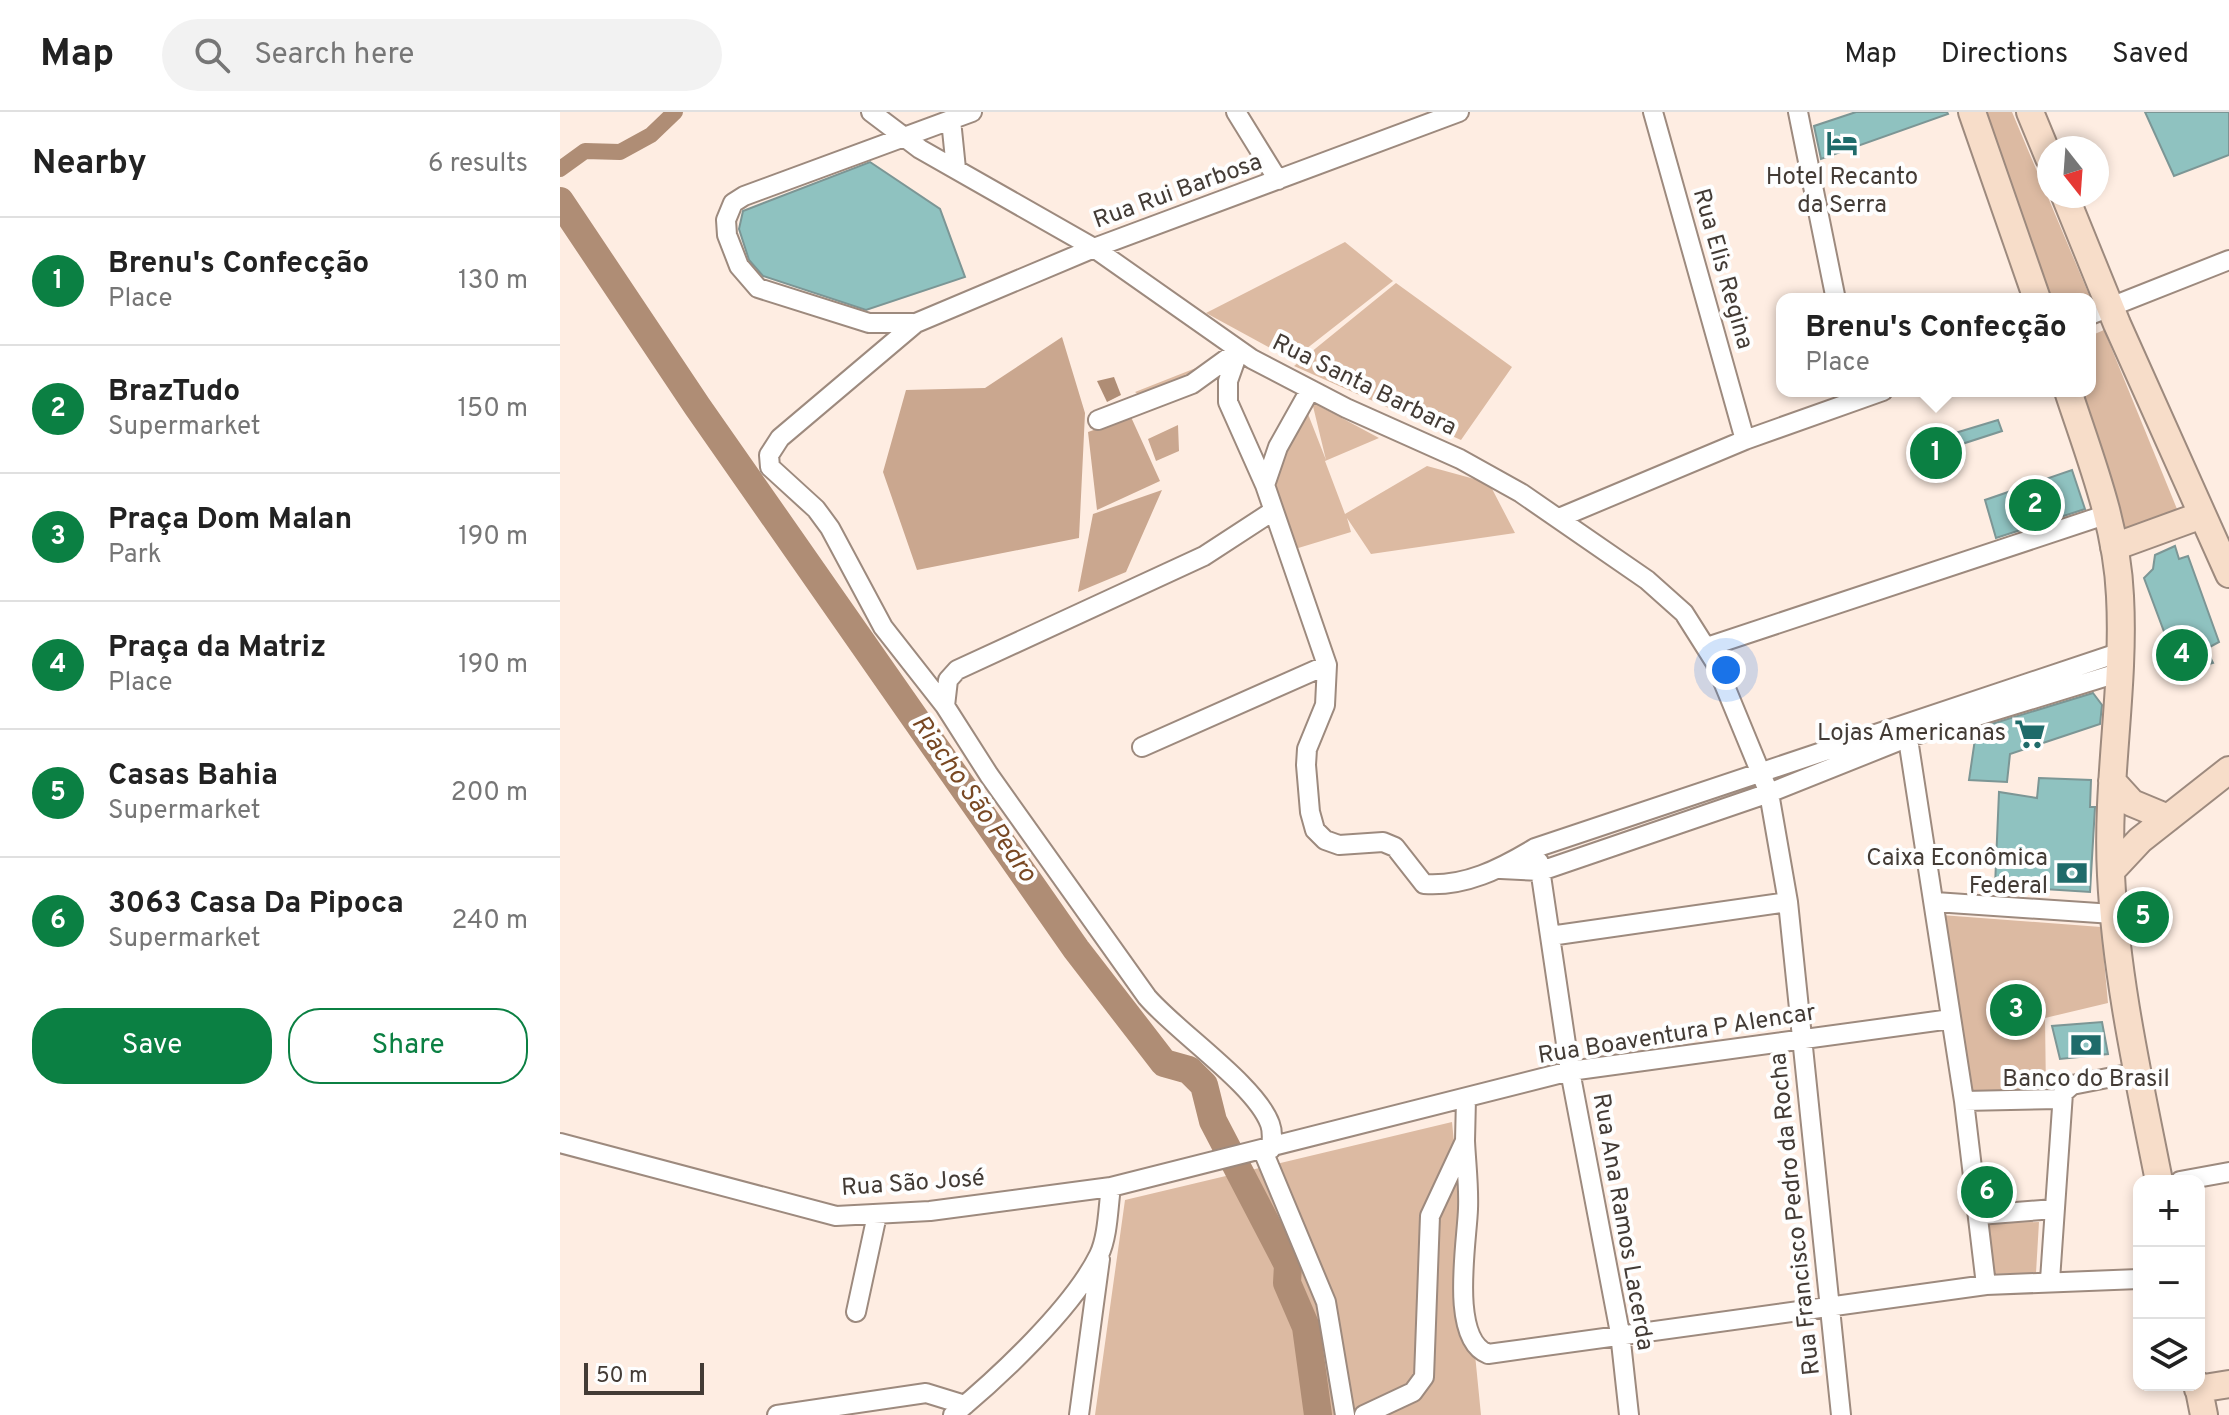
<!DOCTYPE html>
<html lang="en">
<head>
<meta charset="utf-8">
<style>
	body { margin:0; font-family:Overpass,sans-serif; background:#f2f2f2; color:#222 }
	.controls { position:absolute; right:24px; bottom:24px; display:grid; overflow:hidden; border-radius:16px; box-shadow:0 4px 12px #0003 }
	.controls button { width:72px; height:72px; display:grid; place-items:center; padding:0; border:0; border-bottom:2px solid #e0e0e0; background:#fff; color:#222; font:40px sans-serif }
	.compass { position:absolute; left:1477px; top:24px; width:72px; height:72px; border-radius:50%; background:#fff; box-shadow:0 4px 12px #0003; rotate:163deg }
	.scale { position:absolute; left:24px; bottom:20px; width:120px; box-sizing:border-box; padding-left:8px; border:4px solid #433b35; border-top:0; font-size:22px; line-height:28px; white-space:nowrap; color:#433b35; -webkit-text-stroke:6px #fefefe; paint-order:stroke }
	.you { position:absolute; left:1166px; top:558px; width:28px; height:28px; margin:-20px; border:6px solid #fff; border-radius:50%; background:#1a73e8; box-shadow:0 0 0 12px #1a73e833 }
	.badge { display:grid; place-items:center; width:52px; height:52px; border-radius:50%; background:#0b8043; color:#fff; font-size:26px; font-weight:700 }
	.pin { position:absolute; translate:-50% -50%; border:4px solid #fff; box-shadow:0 2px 8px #0006 }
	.popup { position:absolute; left:1216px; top:181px; width:320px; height:104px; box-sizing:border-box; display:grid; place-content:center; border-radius:16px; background:#fff; filter:drop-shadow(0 2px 6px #0005); font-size:26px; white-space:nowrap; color:#767676 }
	.popup b { font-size:30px; color:#222 }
	.popup::after { content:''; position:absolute; left:50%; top:100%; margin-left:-16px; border:16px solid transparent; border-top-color:#fff }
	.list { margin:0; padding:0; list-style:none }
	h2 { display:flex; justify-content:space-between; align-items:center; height:104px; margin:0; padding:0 32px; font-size:34px }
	h2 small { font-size:26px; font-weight:400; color:#767676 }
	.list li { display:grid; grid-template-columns:52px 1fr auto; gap:24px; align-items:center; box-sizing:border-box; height:128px; padding:0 32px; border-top:2px solid #e0e0e0 }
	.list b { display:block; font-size:30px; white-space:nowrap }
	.list p { margin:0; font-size:26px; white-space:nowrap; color:#767676 }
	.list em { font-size:26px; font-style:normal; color:#767676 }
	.actions { display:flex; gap:16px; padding:24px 32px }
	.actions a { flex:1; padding:18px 0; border:2px solid #0b8043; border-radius:32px; text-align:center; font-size:28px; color:#0b8043 }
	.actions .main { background:#0b8043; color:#fff }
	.icon { flex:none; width:44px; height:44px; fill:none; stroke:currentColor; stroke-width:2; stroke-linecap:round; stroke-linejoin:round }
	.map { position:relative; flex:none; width:1669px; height:1303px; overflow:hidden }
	header { display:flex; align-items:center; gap:48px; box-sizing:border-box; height:112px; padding:0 40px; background:#fff; border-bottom:2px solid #e0e0e0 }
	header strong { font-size:38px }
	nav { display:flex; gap:44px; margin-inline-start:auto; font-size:28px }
	.search { width:560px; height:72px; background:#f2f2f2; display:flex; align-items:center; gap:20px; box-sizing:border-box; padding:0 28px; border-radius:44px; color:#767676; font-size:30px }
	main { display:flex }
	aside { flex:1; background:#fff }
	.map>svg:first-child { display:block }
	.green { fill:#dcbaa2 }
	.forest { fill:#caa78f }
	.water { fill:#af8d75 }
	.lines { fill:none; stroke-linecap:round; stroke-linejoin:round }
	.canal { stroke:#af8d75; stroke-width:16 }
	.river { stroke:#af8d75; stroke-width:28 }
	.building { fill:#8fc2c0; stroke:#7c9695; stroke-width:2 }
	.minor-casing { stroke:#9d8a7e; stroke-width:22 }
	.secondary-casing { stroke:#9d8a7e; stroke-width:30 }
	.minor { stroke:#fff; stroke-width:18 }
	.secondary { stroke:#f7ddc9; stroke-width:26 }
	.labels { text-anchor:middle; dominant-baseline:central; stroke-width:8; stroke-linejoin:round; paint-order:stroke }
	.poi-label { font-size:24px; fill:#433b35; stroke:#fefefe }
	.street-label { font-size:24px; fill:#433b35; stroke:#fefefe }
	.water-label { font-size:26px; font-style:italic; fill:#784823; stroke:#fefefe }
</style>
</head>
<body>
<header>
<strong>Map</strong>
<div class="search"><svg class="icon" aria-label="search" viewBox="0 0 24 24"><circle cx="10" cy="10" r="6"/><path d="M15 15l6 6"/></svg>Search here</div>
<nav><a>Map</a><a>Directions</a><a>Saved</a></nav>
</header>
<main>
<aside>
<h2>Nearby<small>6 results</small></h2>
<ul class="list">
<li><span class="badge">1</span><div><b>Brenu's Confecção</b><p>Place</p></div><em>130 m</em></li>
<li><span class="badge">2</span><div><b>BrazTudo</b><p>Supermarket</p></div><em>150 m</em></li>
<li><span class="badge">3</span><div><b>Praça Dom Malan</b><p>Park</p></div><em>190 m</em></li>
<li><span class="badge">4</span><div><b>Praça da Matriz</b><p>Place</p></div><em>190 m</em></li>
<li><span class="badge">5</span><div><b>Casas Bahia</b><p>Supermarket</p></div><em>200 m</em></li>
<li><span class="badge">6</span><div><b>3063 Casa Da Pipoca</b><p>Supermarket</p></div><em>240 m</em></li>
</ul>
<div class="actions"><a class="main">Save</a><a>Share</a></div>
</aside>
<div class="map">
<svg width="1669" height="1303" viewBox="0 0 1669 1303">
	<rect width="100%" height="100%" fill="#feede2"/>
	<path class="green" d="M1418 0H1452L1530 185 1484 187Z
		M785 130 833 169 732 248 646 201Z
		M836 171 952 255 901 328 734 254Z
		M1544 218 1617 397 1568 423 1517 279H1530V224Z
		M646 252 644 261 581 285 575 280Z
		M752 290 819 326 765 349 785 402 867 354 929 371 955 421 811 442 787 406 791 420 735 437C710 365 706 368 748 302L766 348Z
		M1381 803 1541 815 1548 891 1485 906 1486 981H1409Z
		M892 1010 921 1303H535L565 1088Z
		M1479 1110 1476 1161 1431 1162 1428 1111Z"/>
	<path class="forest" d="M502 225 525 301 519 426 357 458 323 360 346 278 425 276Z
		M571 305 600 369 537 398 528 320Z
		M618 313 619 339 596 349 588 327Z
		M602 378 566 460 518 480 533 402Z"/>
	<path class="water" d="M554 265 561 283 547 290 537 269Z"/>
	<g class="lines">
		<path class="canal" d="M0 57 25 39 60 40 91 23 115 0"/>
		<path class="river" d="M0 89 137 294 516 837 604 951 629 958 644 973 653 1009 728 1153 727 1171 746 1215 758 1303"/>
	</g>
	<path class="building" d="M1296 0H1387L1388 2 1261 47 1254 14Z
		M1585 0H1669V43L1614 64Z
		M310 50 380 97 405 165 306 198 203 164 189 148 179 117 183 99Z
		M1438 308 1442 319 1399 333 1404 347 1359 362 1349 335Z
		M1512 358 1525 397 1436 426 1425 388Z
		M1615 434 1619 447 1628 444 1659 530 1646 537 1653 551 1630 558 1626 546 1615 549 1584 466 1593 457 1595 443Z
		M1533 581 1542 593 1540 612 1450 642 1447 670 1409 668 1415 627 1431 629 1428 613Z
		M1479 666 1531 668 1530 695H1535L1530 780 1435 774 1439 680 1477 686Z
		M1542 910 1548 942 1500 947 1492 914Z"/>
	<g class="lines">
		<defs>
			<path id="minor" d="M311 0 360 37 534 136 692 247 786 296 900 347 961 381 1087 468 1124 501 1155 550 1209 681 1228 790 1281 1303
				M676 0 718 68
				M1093 0 1185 328
				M1238 0 1275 183
				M391 8 396 57
				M1530 203 1669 148
				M353 211H309L198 176 179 154 167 123 166 108 173 91 184 84 412 0
				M538 308 632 272 679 238 668 269V290L705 373 767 553 765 593 747 637 746 653 750 700 755 718 765 728 779 733 823 730 835 735 864 772C905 775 940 757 975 736L1561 540
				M705 373 718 335 750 278
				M999 406 1185 328 1323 279
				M1147 535 1548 402
				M385 594 323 515 270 416 256 397 210 355 209 343 220 326 356 211 534 136 899 0
				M1346 614 1404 989 1426 1173
				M582 635 767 553
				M979 750 1010 959 1060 1221 1069 1303
				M941 757 981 759 1209 681 1349 625 1561 560
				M1375 790 1553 802
				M990 824 1228 790
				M1404 989 1500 987
				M905 1029C906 1051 909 1074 908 1097 907 1130 889 1227 928 1242L1426 1173 1579 1167
				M0 1031 276 1104 370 1099 551 1075 1010 959 1391 907
				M711 1037C712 1028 713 1020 710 1012 696 973 617 920 587 885L429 663 385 594 388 568 397 558 644 444 713 399
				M703 1039 766 1190 785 1303
				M1620 1069 1669 1060
				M1419 1103 1494 1097
				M1490 1168 1503 981 1512 973 1578 960
				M296 1200 317 1103
				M217 1303 366 1281 405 1293
				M393 1303C439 1265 513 1196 539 1143 548 1124 548 1096 551 1075
				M519 1303 540 1147
				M804 1303 853 1280 864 1265 870 1104 905 1029 906 986"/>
			<path id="secondary" d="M1412 0 1477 187
				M1470 0 1489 46
				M1505 84 1557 212 1669 462
				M1508 279C1530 346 1557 413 1560 484 1565 577 1546 670 1551 763 1556 866 1579 968 1599 1069
				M1554 435 1642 403
				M1552 669 1572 691 1608 706
				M1551 759 1580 728 1669 658
				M1638 1273 1644 1303
				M1638 1277 1669 1272"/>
		</defs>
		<use href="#minor" class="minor-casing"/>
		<use href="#secondary" class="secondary-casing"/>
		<use href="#minor" class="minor"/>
		<use href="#secondary" class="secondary"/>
	</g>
	<defs>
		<symbol id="hotel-bare" viewBox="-9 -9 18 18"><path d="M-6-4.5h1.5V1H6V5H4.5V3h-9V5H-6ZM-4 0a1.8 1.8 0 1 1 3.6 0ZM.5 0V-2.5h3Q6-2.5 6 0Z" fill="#1f6b6a" stroke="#fefefe" stroke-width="2.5" paint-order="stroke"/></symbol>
		<symbol id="supermarket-bare" viewBox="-9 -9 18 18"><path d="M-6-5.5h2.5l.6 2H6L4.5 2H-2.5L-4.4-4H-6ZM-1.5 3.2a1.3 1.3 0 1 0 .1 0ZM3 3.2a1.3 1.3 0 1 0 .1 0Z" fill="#1f6b6a" stroke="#fefefe" stroke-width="2.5" paint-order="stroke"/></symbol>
		<symbol id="bank-bare" viewBox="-9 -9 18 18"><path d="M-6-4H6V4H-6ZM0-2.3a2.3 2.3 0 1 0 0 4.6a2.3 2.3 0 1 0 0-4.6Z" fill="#1f6b6a" stroke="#fefefe" stroke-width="2.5" paint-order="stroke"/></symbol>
	</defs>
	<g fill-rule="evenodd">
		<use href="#hotel-bare" x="1260" y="9" width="44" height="44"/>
		<use href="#supermarket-bare" x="1448" y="600" width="44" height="44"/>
		<use href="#bank-bare" x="1490" y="739" width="44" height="44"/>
		<use href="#bank-bare" x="1504" y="911" width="44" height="44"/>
	</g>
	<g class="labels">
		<g class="poi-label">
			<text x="1282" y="66">Hotel Recanto<tspan x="1282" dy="28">da Serra</tspan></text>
			<text x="1446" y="622" text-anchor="end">Lojas Americanas</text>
			<text x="1488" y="747" text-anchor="end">Caixa Econômica<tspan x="1488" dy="28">Federal</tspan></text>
			<text x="1526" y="968">Banco do Brasil</text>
		</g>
		<g class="street-label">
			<text transform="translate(618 80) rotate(-20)">Rua Rui Barbosa</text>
			<text transform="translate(1162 157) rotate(74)">Rua Elis Regina</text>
			<text transform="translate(804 274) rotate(26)">Rua Santa Barbara</text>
			<text transform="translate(1117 923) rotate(-9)">Rua Boaventura P Alencar</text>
			<text transform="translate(353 1072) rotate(-4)">Rua São José</text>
			<text transform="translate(1236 1102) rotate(-96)">Rua Francisco Pedro da Rocha</text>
			<text transform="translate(1062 1110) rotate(80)">Rua Ana Ramos Lacerda</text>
		</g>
		<g class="water-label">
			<text transform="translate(413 687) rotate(55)">Riacho São Pedro</text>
		</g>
	</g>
</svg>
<div class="controls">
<button>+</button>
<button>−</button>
<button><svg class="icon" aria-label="layers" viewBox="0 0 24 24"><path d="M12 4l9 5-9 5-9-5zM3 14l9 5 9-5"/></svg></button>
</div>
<svg class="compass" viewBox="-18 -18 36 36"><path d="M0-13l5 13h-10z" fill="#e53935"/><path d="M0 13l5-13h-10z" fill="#767676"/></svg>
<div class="scale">50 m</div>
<div class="you"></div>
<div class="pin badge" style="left:1376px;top:341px">1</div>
<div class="popup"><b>Brenu's Confecção</b>Place</div>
<div class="pin badge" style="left:1475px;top:393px">2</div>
<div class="pin badge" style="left:1456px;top:898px">3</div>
<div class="pin badge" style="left:1622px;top:543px">4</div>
<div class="pin badge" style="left:1583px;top:805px">5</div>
<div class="pin badge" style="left:1427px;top:1080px">6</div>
</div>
</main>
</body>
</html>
